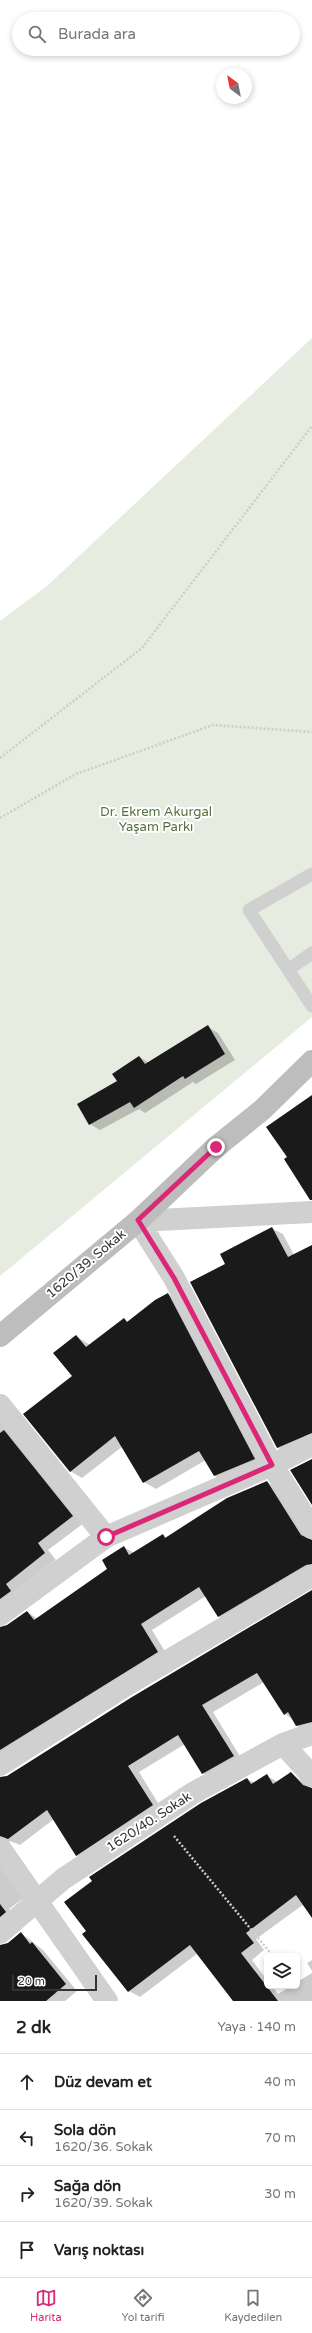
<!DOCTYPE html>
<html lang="tr">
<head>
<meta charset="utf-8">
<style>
	body { margin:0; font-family:"Varela Round",sans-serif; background:#f6f6f6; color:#202124 }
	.controls { position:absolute; right:12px; bottom:12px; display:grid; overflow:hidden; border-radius:6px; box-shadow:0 2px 6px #0003 }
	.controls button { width:36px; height:36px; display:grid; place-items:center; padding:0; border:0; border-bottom:1px solid #e0e0e0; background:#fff; color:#202124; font:20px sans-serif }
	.compass { position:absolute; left:216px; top:68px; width:36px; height:36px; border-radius:50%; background:#fff; box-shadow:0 2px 6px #0003; rotate:328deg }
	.scale { position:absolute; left:12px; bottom:10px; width:85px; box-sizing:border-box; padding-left:4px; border:2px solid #333; border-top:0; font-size:11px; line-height:14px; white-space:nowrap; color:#333; -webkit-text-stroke:3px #fff; paint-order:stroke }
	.stop { position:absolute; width:12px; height:12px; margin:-9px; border:3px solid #db2777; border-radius:50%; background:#fff }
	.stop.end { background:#db2777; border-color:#fff; box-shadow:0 1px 4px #0008 }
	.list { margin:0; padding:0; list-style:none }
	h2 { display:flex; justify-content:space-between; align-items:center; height:52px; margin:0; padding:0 16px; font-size:17px }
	h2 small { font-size:13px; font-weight:400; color:#757577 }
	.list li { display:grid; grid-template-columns:26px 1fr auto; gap:12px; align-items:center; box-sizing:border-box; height:56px; padding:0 16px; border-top:1px solid #e0e0e0 }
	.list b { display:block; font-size:15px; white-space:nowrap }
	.list p { margin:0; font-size:13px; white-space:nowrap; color:#757577 }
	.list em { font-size:13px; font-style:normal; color:#757577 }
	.icon { flex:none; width:22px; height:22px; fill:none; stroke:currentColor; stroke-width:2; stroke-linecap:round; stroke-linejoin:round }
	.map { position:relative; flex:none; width:312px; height:2001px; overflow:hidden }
	.search { position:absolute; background:#fff; box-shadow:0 2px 6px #0003; left:12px; right:12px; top:12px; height:44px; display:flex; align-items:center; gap:10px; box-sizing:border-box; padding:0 14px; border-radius:22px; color:#757577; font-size:15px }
	.sheet { height:276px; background:#fff }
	nav { display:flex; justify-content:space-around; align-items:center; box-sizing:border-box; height:56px; border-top:1px solid #e0e0e0; background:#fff; font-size:11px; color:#757577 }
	nav a { display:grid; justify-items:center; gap:2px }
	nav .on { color:#db2777 }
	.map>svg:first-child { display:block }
	.green { fill:#e6ecdf }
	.shadow { fill:#0003 }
	.building { fill:#1a1a1a }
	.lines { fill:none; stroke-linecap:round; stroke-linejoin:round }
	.path { stroke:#cdcdcd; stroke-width:2.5; stroke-dasharray:2 2; stroke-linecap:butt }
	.service { stroke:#d0d0d0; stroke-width:13 }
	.minor { stroke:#d0d0d0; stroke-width:22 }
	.secondary { stroke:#bdbdbd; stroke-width:22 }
	.route { stroke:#db2777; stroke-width:5 }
	.labels { text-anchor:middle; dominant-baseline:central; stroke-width:4; stroke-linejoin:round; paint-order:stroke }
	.park-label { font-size:13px; fill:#56703f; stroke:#fff }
	.street-label { font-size:13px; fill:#333; stroke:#fff }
</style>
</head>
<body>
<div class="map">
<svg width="312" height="2001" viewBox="0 0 312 2001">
	<rect width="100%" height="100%" fill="#fff"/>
	<path class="green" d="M312 338V1017L0 1276V621L47 586Z"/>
	<path class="shadow" d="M208 1027 218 1033 235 1060 196 1084 193 1082 145 1113 139 1109 100 1130 90 1124 118 1082 140 1057 149 1063Z
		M271 1228 283 1234 294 1255 312 1246V1444L289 1454 278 1448 191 1282 226 1264Z
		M168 1294 180 1301 266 1466 227 1483 215 1476 206 1460 156 1489 144 1482 123 1446 82 1478 70 1471 76 1336 90 1345 124 1320 128 1322Z
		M0 1421 84 1523 48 1550 56 1560 16 1590 0 1616Z
		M267 1482 278 1488 312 1540V1574L230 1623 218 1616 206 1596 152 1630 169 1658 0 1769V1623V1627L7 1626 27 1612 38 1619 108 1569 124 1547 134 1553 163 1535 167 1538Z
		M312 1592V1731L308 1732 297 1726 292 1719 285 1714 264 1682 213 1712 244 1763 214 1780 203 1773 185 1744 139 1772 163 1811 88 1861 76 1855 54 1819 20 1845 10 1841 0 1849V1777L7 1776Z
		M291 1773 312 1789V1916L304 1904 256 1939 264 1950 252 1960 267 1980V1986H272L278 1994 291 1986H297V1982L312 1973V2001H234L198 1953 140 1997 129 1991 247 1779 255 1783 267 1776 278 1782Z
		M0 1860 25 1897 9 1909 16 1918 0 1934Z
		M21 1933 43 1950 77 1991 65 2001H0V1945L3 1946Z
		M312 1960V1971L307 1963Z"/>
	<path class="building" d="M208 1025 225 1054 185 1079 183 1076 134 1108 130 1102 89 1125 77 1104 117 1081 112 1074 139 1056 145 1064Z
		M312 1095V1200H310L284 1159 287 1157 266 1127Z
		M272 1227 288 1257 312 1245V1433L277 1448 190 1282 225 1264 220 1254Z
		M168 1293 255 1459 214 1476 199 1451 143 1483 115 1436 70 1472 23 1414 72 1376 53 1353 76 1335 86 1347 124 1318 127 1322 155 1300Z
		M4 1430 73 1516 38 1543 45 1553 6 1584 11 1591 0 1599V1433Z
		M312 1459V1505L290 1470Z
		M267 1481 301 1535 312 1540V1564L306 1565 218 1617 199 1587 141 1624 158 1652 0 1750V1627L7 1625 27 1611 34 1620 107 1569 102 1560 124 1546 129 1555 163 1534 165 1538 227 1498Z
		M312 1590V1722L296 1726 288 1712 284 1715 257 1673 202 1705 234 1756 202 1774 178 1735 128 1766 153 1805 76 1856 47 1810 8 1839 0 1836V1777L7 1776 132 1697Z
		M291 1772 303 1785 312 1788V1918L296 1895 246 1933 254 1943 241 1953 278 2001H233L190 1945 128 1992 82 1934 86 1931 64 1902 92 1881 89 1877 201 1803 247 1778 251 1784 267 1774 273 1784Z
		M0 1904 6 1912 0 1917Z
		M21 1932 30 1944 32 1942 66 1984 46 2001H0V1945L8 1943Z"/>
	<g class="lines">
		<path class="path" d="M0 758 142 648 312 426
			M0 818 76 774 213 725 312 732
			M174 1836 273 1956
			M297 1985 310 2001"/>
		<path class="service" d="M312 874 249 910 312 1006
			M289 969 312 953"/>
		<path class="minor" d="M312 1212 138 1221 174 1278 272 1465 312 1528
			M0 1405 106 1537
			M0 1615 106 1537 272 1465 312 1445
			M283 1744 312 1776
			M0 1765 125 1686 312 1576
			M0 1848 107 2001
			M0 1933 63 1879 193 1793 283 1744 312 1734"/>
		<path class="secondary" d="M0 1336 138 1221 216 1147 262 1110 312 1061"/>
	</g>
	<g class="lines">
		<path class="route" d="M106 1537 272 1465 174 1278 138 1220 216 1147"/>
	</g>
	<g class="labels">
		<g class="park-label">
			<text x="156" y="812">Dr. Ekrem Akurgal<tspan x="156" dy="15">Yaşam Parkı</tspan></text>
		</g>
		<g class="street-label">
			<text transform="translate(86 1264) rotate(-40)">1620/39. Sokak</text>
			<text transform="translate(149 1822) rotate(-33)">1620/40. Sokak</text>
		</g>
	</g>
</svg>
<div class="controls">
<button><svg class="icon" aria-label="layers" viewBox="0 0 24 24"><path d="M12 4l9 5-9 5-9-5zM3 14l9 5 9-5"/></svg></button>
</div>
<svg class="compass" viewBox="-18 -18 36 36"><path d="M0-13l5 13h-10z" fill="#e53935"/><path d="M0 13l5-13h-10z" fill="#757577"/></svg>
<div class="scale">20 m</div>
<div class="stop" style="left:106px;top:1537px"></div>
<div class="stop end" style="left:216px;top:1147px"></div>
<div class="search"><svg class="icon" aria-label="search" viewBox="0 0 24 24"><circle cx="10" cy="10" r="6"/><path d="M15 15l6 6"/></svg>Burada ara</div>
</div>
<section class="sheet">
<h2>2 dk<small>Yaya · 140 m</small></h2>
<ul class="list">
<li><svg class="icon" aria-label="ahead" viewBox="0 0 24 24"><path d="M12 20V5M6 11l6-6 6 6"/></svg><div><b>Düz devam et</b></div><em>40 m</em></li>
<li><svg class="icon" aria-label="left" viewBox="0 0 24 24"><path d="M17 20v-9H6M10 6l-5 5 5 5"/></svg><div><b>Sola dön</b><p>1620/36. Sokak</p></div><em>70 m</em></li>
<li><svg class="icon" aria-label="right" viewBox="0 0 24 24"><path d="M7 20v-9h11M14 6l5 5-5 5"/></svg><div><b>Sağa dön</b><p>1620/39. Sokak</p></div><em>30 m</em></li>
<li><svg class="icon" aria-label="arrive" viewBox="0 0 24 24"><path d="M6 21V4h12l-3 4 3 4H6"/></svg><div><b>Varış noktası</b></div></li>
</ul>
</section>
<nav>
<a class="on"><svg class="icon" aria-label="map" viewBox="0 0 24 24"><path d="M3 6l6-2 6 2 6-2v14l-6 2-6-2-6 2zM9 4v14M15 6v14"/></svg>Harita</a>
<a><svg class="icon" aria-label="directions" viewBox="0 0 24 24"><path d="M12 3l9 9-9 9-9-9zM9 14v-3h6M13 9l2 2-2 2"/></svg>Yol tarifi</a>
<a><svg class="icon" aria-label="saved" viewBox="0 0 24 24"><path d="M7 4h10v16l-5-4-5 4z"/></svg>Kaydedilen</a>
</nav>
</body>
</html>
